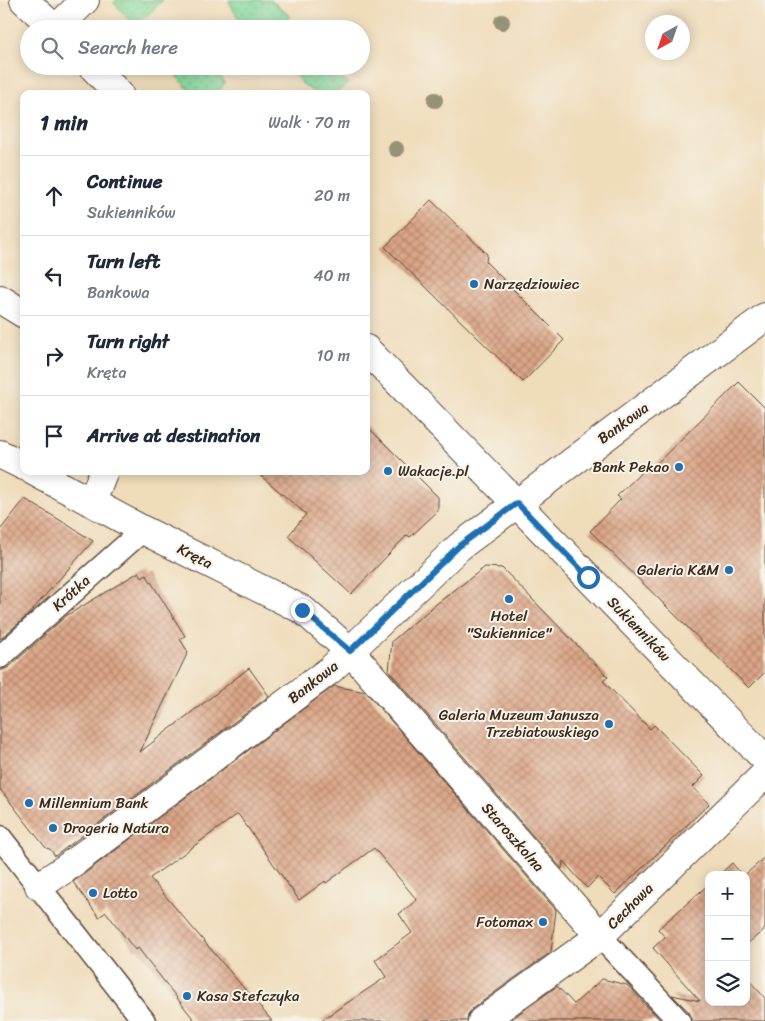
<!DOCTYPE html>
<html lang="en">
<head>
<meta charset="utf-8">
<style>
	body { margin:0; font-family:Sriracha,sans-serif; background:#f6f6f7; color:#1f2937 }
	.controls { position:absolute; right:15px; bottom:15px; display:grid; overflow:hidden; border-radius:10px; box-shadow:0 2px 12px #0003 }
	.controls button { width:45px; height:45px; display:grid; place-items:center; padding:0; border:0; border-bottom:1px solid #e0e1e3; background:#fff; color:#1f2937; font:25px sans-serif }
	.compass { position:absolute; left:645px; top:15px; width:45px; height:45px; border-radius:50%; background:#fff; box-shadow:0 2px 12px #0003; rotate:220deg }
	.stop { position:absolute; width:15px; height:15px; margin:-11px; border:4px solid #1f6fb2; border-radius:50%; background:#fff }
	.stop.end { background:#1f6fb2; border-color:#fff; box-shadow:0 1px 5px #0008 }
	.list { margin:0; padding:0; list-style:none }
	h2 { display:flex; justify-content:space-between; align-items:center; height:65px; margin:0; padding:0 20px; font-size:21px }
	h2 small { font-size:16px; font-weight:400; color:#747a83 }
	.list li { display:grid; grid-template-columns:32px 1fr auto; gap:15px; align-items:center; box-sizing:border-box; height:80px; padding:0 20px; border-top:1px solid #e0e1e3 }
	.list b { display:block; font-size:19px; white-space:nowrap }
	.list p { margin:0; font-size:16px; white-space:nowrap; color:#747a83 }
	.list em { font-size:16px; font-style:normal; color:#747a83 }
	.icon { flex:none; width:28px; height:28px; fill:none; stroke:currentColor; stroke-width:2; stroke-linecap:round; stroke-linejoin:round }
	.map { position:relative; flex:none; width:765px; height:1021px; overflow:hidden }
	.search { position:absolute; background:#fff; box-shadow:0 2px 12px #0003; left:20px; top:20px; width:350px; height:55px; display:flex; align-items:center; gap:12px; box-sizing:border-box; padding:0 18px; border-radius:28px; color:#747a83; font-size:19px }
	.panel { position:absolute; background:#fff; box-shadow:0 2px 12px #0003; left:20px; top:90px; width:350px; height:385px; border-radius:10px }
	.map>svg:first-child { display:block }
	.grass { fill:url(#grass-dots); stroke:#60815c }
	.building { fill:url(#building-cross-hatch) }
	.lines { fill:none; stroke-linecap:round; stroke-linejoin:round }
	.pedestrian-casing { stroke:#564535; stroke-width:25 }
	.minor-casing { stroke:#564535; stroke-width:30 }
	.secondary-casing { stroke:#564535; stroke-width:30 }
	.pedestrian { stroke:#fff; stroke-width:22 }
	.minor { stroke:#fff; stroke-width:28 }
	.secondary { stroke:#fff; stroke-width:28 }
	.tree { fill:#969275 }
	.route { stroke:#1f6fb2; stroke-width:6 }
	.poi-dot { fill:#1f6fb2; stroke:#f7f3e8; stroke-width:2 }
	.labels { text-anchor:middle; dominant-baseline:central; stroke-width:4; stroke-linejoin:round; paint-order:stroke }
	.poi-label { font-size:15px; fill:#3b2a1e; stroke:#f7f3e8; text-anchor:start }
	.street-label { font-size:15px; fill:#3b2a1e; stroke:#f7f3e8 }
</style>
</head>
<body>
<div class="map">
<svg width="765" height="1021" viewBox="0 0 765 1021">
	<defs>
		<pattern id="grass-dots" width="8" height="8" patternUnits="userSpaceOnUse" patternTransform="scale(1.25)"><rect width="8" height="8" fill="#84d89b"/><path d="M2 2h.1M6 6h.1" fill="none" stroke="#73ba85" stroke-width="1.8" stroke-linecap="round"/></pattern>
		<pattern id="building-cross-hatch" width="8" height="8" patternUnits="userSpaceOnUse" patternTransform="scale(1.25)"><rect width="8" height="8" fill="#dba587"/><path d="M0 0l8 8M0 8l8-8" fill="none" stroke="#b3876e"/></pattern>
	</defs>
	<rect width="100%" height="100%" fill="#f7f3e8"/>
	<filter id="ink" filterUnits="userSpaceOnUse"><feTurbulence type="fractalNoise" baseFrequency=".02" numOctaves="2"/><feDisplacementMap in="SourceGraphic" scale="10" xChannelSelector="R" yChannelSelector="G"/><feConvolveMatrix kernelMatrix="1 2 1 2 8 2 1 2 1" color-interpolation-filters="sRGB"/></filter>
	<filter id="wash" filterUnits="userSpaceOnUse"><feTurbulence type="fractalNoise" baseFrequency=".0096" numOctaves="4" result="noise"/><feDisplacementMap in="SourceGraphic" scale="20" xChannelSelector="R" yChannelSelector="G"/><feGaussianBlur stdDeviation="1.12" result="paint"/><feColorMatrix in="noise" values="0 0 0 0 0 0 0 0 0 0 0 0 0 0 0 0 0 1.4 0 .05"/><feComposite in="paint" operator="in"/></filter>
	<g filter="url(#wash)">
		<rect width="100%" height="100%" fill="#efdcba"/>
		<path class="grass" d="M116 0H163L143 19 134 24 114 3Z
			M229 0H271L290 16C286 21 281 26 274 28 253 34 235 20 229 0Z
			M167 66H212L225 83 217 94H193Z
			M292 66H329L348 83C329 105 299 91 292 66Z"/>
		<g id="blocks">
			<path class="building" d="M431 200 487 254 486 262 564 340 523 382 385 247Z
				M739 382 765 408V672L749 688 590 531 621 499 617 496 645 469 648 472Z
				M366 425 438 497V511L410 537 407 535 351 594 288 536 306 514 255 471H366Z
				M25 499 63 522 93 541 26 617 0 639V530Z
				M485 567 502 568 608 677 603 681 650 729 654 725 704 776 693 787 709 804 615 894 598 877 587 888 563 861 562 869 389 671 392 641 435 605Z
				M139 572 142 577 146 574 185 636 180 639 188 652 140 752 249 668 269 696 55 856 50 849 46 848 0 789V670H3L9 667 66 616Z
				M334 686 366 692 556 910 551 952 473 1008 468 1014 467 1021H320L386 977 375 960 412 933 399 914 417 900 374 848 326 883 325 881 299 900 238 814 150 878 272 1021H195L138 948 135 950 106 912 99 917 73 882Z
				M765 857V929L746 945 745 875Z
				M732 863 742 875H719Z
				M709 884V1002H746V977L765 998V1021H692V1018L689 1012 672 995 700 1001 653 948 665 937 658 929Z
				M602 979 627 985 661 1021H509L557 986 574 1004Z"/>
		</g>
	</g>
	<g filter="url(#ink)">
		<use href="#blocks" fill-opacity="0" stroke="#564535" stroke-width="1"/>
		<g class="lines">
			<defs>
				<path id="pedestrian" d="M0 657 143 530
					M0 837 144 1021
					M600 936 679 1021"/>
				<path id="minor" d="M56 29 85 0
					M0 299 24 314
					M0 454 24 466
					M33 471 143 530 303 610 350 651 600 936
					M92 502 104 471
					M39 886 66 868 330 670 459 547 765 317
					M482 1021 600 936 765 774"/>
				<path id="secondary" d="M24 0 55 29
					M92 66 119 94
					M366 349 765 759"/>
			</defs>
			<use href="#pedestrian" class="pedestrian-casing"/>
			<use href="#minor" class="minor-casing"/>
			<use href="#secondary" class="secondary-casing"/>
			<use href="#pedestrian" class="pedestrian"/>
			<use href="#minor" class="minor"/>
			<use href="#secondary" class="secondary"/>
		</g>
		<g class="tree">
			<circle cx="502" cy="22" r="8"/>
			<circle cx="435" cy="100" r="8"/>
			<circle cx="396" cy="149" r="8"/>
		</g>
	</g>
	<g class="lines" filter="url(#ink)">
		<path class="route" d="M302 610 350 651 459 546 517 503 588 577"/>
	</g>
	<g class="poi-dot">
		<circle cx="474" cy="284" r="5"/>
		<circle cx="679" cy="467" r="5"/>
		<circle cx="388" cy="471" r="5"/>
		<circle cx="729" cy="570" r="5"/>
		<circle cx="509" cy="599" r="5"/>
		<circle cx="609" cy="724" r="5"/>
		<circle cx="29" cy="803" r="5"/>
		<circle cx="53" cy="828" r="5"/>
		<circle cx="93" cy="893" r="5"/>
		<circle cx="543" cy="922" r="5"/>
		<circle cx="187" cy="996" r="5"/>
	</g>
	<g class="labels">
		<g class="poi-label">
			<text x="484" y="284">Narzędziowiec</text>
			<text x="669" y="467" text-anchor="end">Bank Pekao</text>
			<text x="398" y="471">Wakacje.pl</text>
			<text x="719" y="570" text-anchor="end">Galeria K&amp;M</text>
			<text x="509" y="616" text-anchor="middle">Hotel<tspan x="509" dy="17">"Sukiennice"</tspan></text>
			<text x="599" y="715" text-anchor="end">Galeria Muzeum Janusza<tspan x="599" dy="17">Trzebiatowskiego</tspan></text>
			<text x="39" y="803">Millennium Bank</text>
			<text x="63" y="828">Drogeria Natura</text>
			<text x="103" y="893">Lotto</text>
			<text x="533" y="922" text-anchor="end">Fotomax</text>
			<text x="197" y="996">Kasa Stefczyka</text>
		</g>
		<g class="street-label">
			<text transform="translate(623 423) rotate(-36)">Bankowa</text>
			<text transform="translate(195 556) rotate(27)">Kręta</text>
			<text transform="translate(71 593) rotate(-42)">Krótka</text>
			<text transform="translate(639 629) rotate(46)">Sukienników</text>
			<text transform="translate(313 682) rotate(-38)">Bankowa</text>
			<text transform="translate(513 837) rotate(49)">Staroszkolna</text>
			<text transform="translate(630 906) rotate(-45)">Cechowa</text>
		</g>
	</g>
</svg>
<div class="controls">
<button>+</button>
<button>−</button>
<button><svg class="icon" aria-label="layers" viewBox="0 0 24 24"><path d="M12 4l9 5-9 5-9-5zM3 14l9 5 9-5"/></svg></button>
</div>
<svg class="compass" viewBox="-18 -18 36 36"><path d="M0-13l5 13h-10z" fill="#e53935"/><path d="M0 13l5-13h-10z" fill="#747a83"/></svg>
<div class="stop" style="left:588px;top:577px"></div>
<div class="stop end" style="left:302px;top:610px"></div>
<div class="search"><svg class="icon" aria-label="search" viewBox="0 0 24 24"><circle cx="10" cy="10" r="6"/><path d="M15 15l6 6"/></svg>Search here</div>
<section class="panel">
<h2>1 min<small>Walk · 70 m</small></h2>
<ul class="list">
<li><svg class="icon" aria-label="ahead" viewBox="0 0 24 24"><path d="M12 20V5M6 11l6-6 6 6"/></svg><div><b>Continue</b><p>Sukienników</p></div><em>20 m</em></li>
<li><svg class="icon" aria-label="left" viewBox="0 0 24 24"><path d="M17 20v-9H6M10 6l-5 5 5 5"/></svg><div><b>Turn left</b><p>Bankowa</p></div><em>40 m</em></li>
<li><svg class="icon" aria-label="right" viewBox="0 0 24 24"><path d="M7 20v-9h11M14 6l5 5-5 5"/></svg><div><b>Turn right</b><p>Kręta</p></div><em>10 m</em></li>
<li><svg class="icon" aria-label="arrive" viewBox="0 0 24 24"><path d="M6 21V4h12l-3 4 3 4H6"/></svg><div><b>Arrive at destination</b></div></li>
</ul>
</section>
</div>
</body>
</html>
